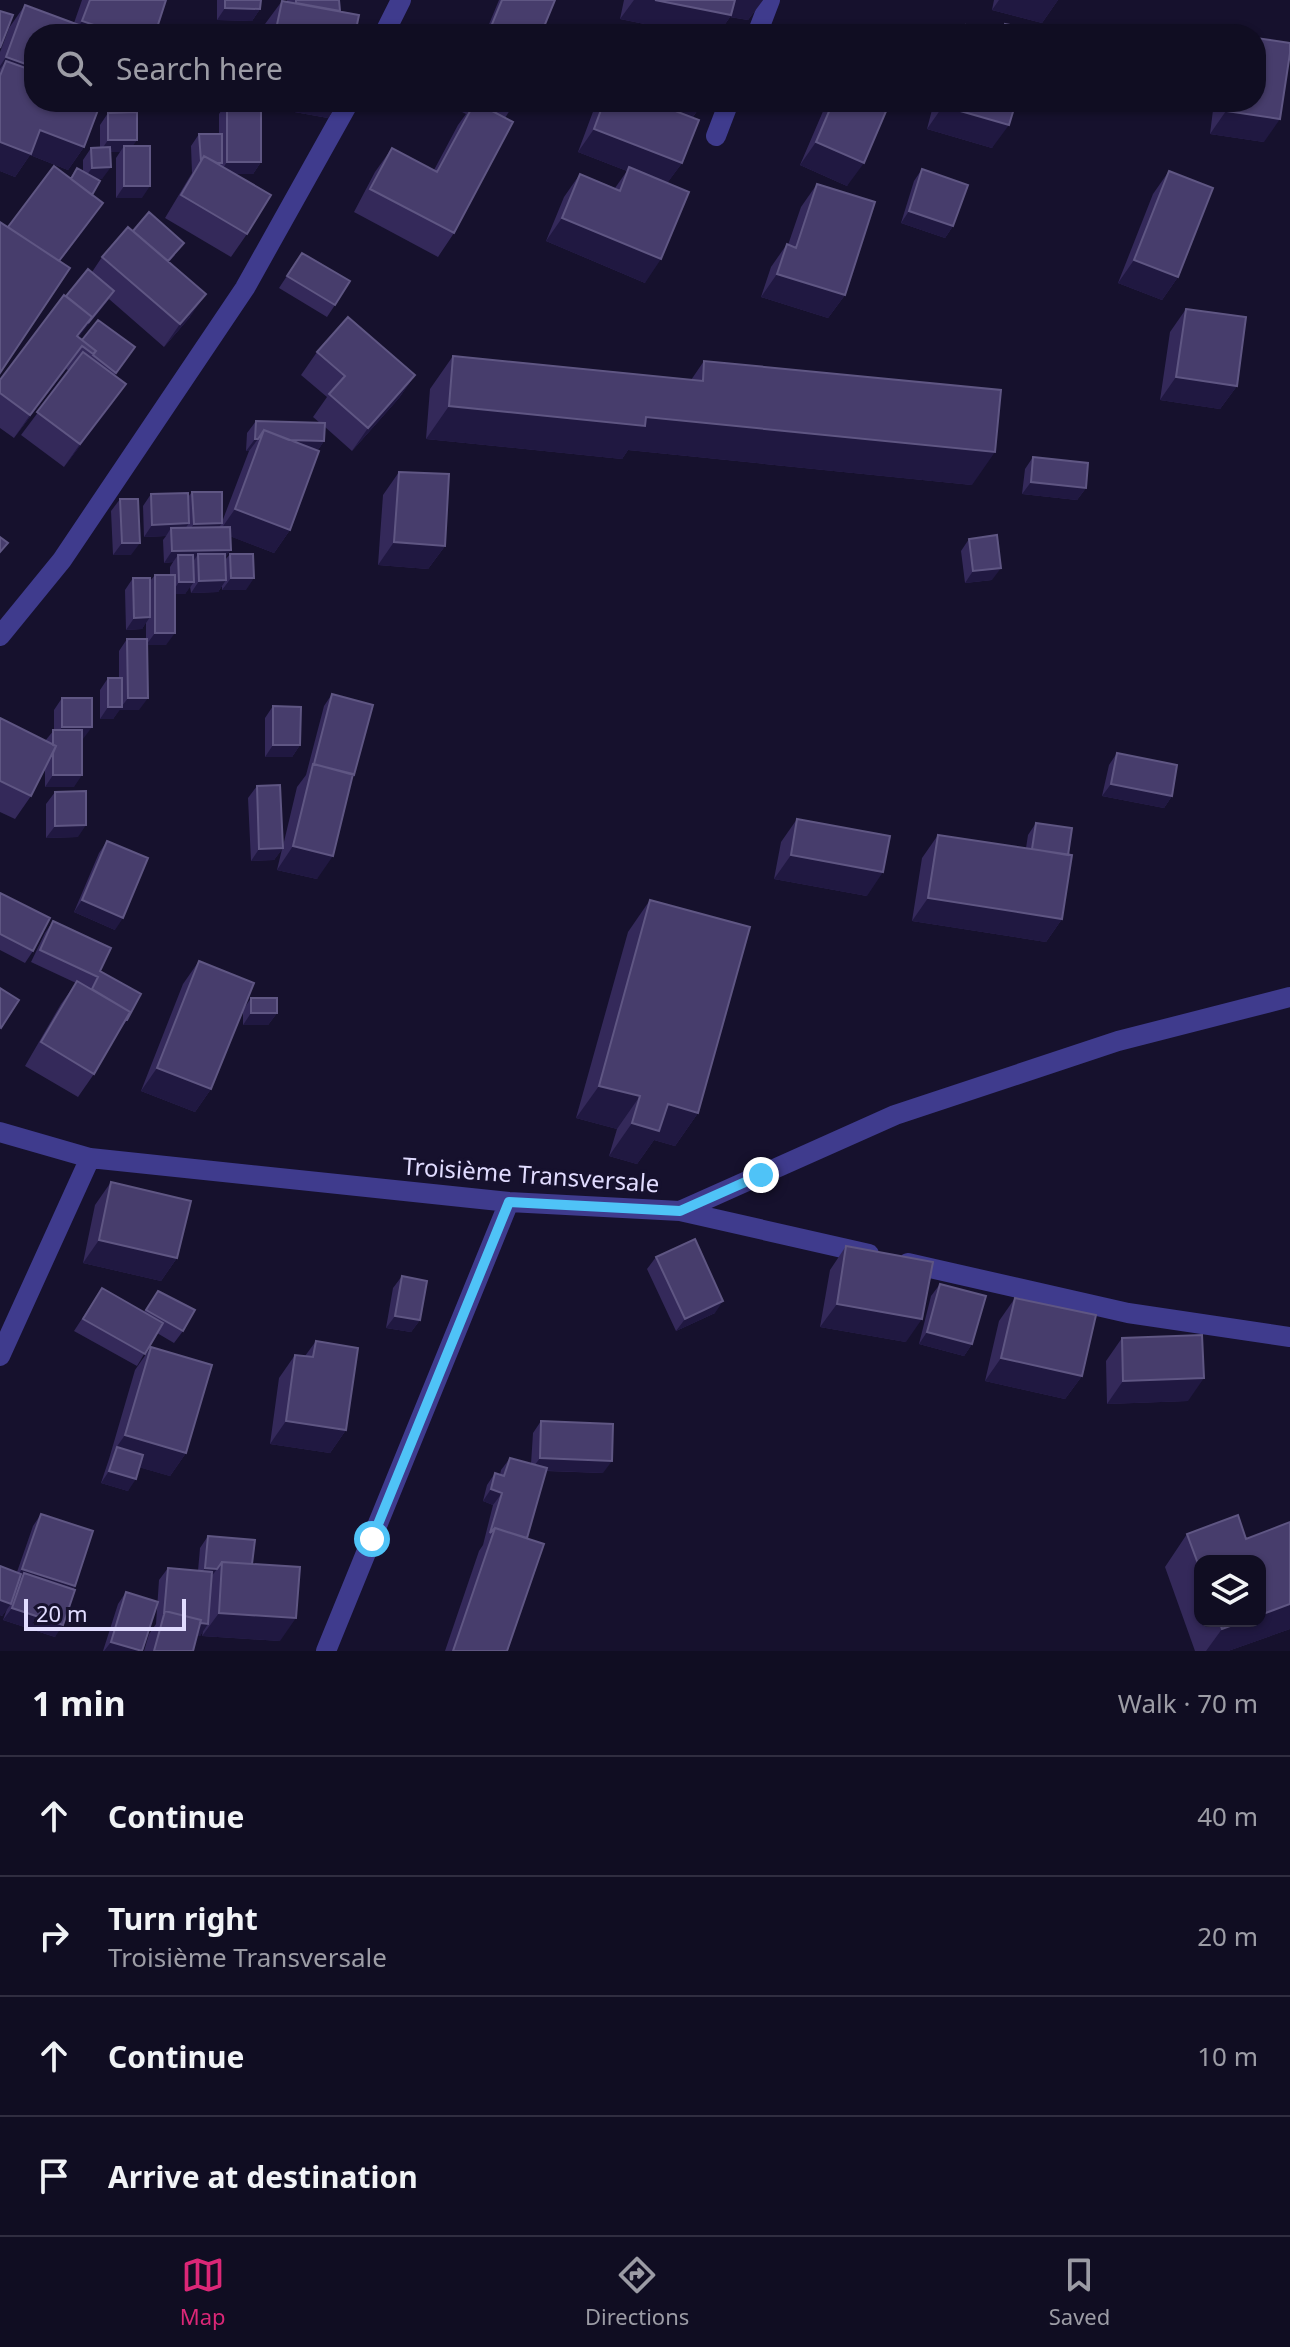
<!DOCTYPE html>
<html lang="en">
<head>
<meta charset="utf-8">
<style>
	body { margin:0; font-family:"Noto Sans",sans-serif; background:#1e1b2f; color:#f1f3f6 }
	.controls { position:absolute; right:24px; bottom:24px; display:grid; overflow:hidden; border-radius:16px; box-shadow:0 2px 6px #0004 }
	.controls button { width:72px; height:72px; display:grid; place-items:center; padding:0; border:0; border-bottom:2px solid #302d40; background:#100d22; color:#f1f3f6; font:40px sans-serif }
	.scale { position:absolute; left:24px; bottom:20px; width:162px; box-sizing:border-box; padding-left:8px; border:4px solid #e1dcff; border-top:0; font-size:22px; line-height:28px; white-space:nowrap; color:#e1dcff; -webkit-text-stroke:6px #16112d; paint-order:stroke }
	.stop { position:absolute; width:24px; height:24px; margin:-18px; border:6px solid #4fc3f7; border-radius:50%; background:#fff }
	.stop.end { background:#4fc3f7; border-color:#fff; box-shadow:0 2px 8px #0008 }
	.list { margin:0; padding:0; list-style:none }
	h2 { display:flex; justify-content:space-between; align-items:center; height:104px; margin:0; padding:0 32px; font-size:34px }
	h2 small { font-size:26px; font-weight:400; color:#9c9ca5 }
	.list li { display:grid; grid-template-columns:52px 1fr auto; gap:24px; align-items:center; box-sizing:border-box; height:120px; padding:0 32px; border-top:2px solid #302d40 }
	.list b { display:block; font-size:30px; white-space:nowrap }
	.list p { margin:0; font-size:26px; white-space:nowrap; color:#9c9ca5 }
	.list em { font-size:26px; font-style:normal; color:#9c9ca5 }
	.icon { flex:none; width:44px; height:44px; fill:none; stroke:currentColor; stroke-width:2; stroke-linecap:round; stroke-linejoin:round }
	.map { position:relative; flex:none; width:1290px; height:1651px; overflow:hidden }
	.search { position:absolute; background:#100d22; box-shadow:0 2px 6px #0004; left:24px; right:24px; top:24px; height:88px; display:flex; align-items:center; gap:20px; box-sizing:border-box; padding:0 28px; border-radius:32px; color:#9c9ca5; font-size:30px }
	.sheet { height:584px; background:#100d22 }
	nav { display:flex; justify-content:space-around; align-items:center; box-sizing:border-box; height:112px; border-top:2px solid #302d40; background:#100d22; font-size:22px; color:#9c9ca5 }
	nav a { display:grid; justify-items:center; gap:4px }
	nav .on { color:#db2777 }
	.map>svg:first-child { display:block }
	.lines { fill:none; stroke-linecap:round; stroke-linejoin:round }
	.street { stroke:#3f3b8d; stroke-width:20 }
	.wall { fill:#34295a; fill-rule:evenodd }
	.shaded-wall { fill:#201841 }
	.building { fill:#473d6c; stroke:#5f5683; stroke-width:2 }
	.route { stroke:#4fc3f7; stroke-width:10 }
	.labels { text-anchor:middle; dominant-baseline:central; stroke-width:7; stroke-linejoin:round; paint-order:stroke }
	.street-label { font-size:24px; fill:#e1dcff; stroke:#16112d }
</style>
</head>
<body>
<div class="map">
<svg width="1290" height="1651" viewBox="0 0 1290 1651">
	<rect width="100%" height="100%" fill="#16112d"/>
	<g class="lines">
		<path class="street" d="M384 34 401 0
			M757 34 770 0
			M716 136 729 102
			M0 636 62 560 245 288 349 102
			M0 1132 90 1158 509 1202 680 1211 869 1254
			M680 1211 895 1115 1118 1041 1290 997
			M908 1263 1128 1313 1290 1337
			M0 1356 90 1158
			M326 1651 509 1202"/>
	</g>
	<path class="wall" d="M82 0H166L155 34H34L84 147 68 170 30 155 15 177 0 171V52L9 28 25 5 74 23Z
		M217 0H261L260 9 252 21 217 20Z
		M287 0H339V11L355 34H263L265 24 282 1 287 2Z
		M499 0H555L541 34H485Z
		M624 0H763L748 20 730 17 718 34H694L620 19Z
		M994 0H1058L1042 23 992 10Z
		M1005 24 1059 34H998Z
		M227 102H339L328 118 261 106V162L253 174H236L247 234 231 257 165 218 192 173 191 146 199 134H219V114Z
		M442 102H515L505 118 454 233 438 257 354 212 375 172 392 148 434 170 458 125 466 114Z
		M599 102H701L700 107 693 117 682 163 667 183 645 283 546 241 564 197 580 174 615 188 627 171 578 152 594 109Z
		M827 102H890L847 186 800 165Z
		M934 102H1016L992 148 927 129Z
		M1214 102H1256L1264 142 1210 134Z
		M108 113 137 140 132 146 142 198H116V158L120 152H110L102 179H97L92 195 103 203 60 261 8 227 70 178 77 168 83 171V160L91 148H100V125Z
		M922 169 953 226 945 238 901 223 914 181Z
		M1169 171 1178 277 1162 300 1118 283 1153 194Z
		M817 184 845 295 828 318 761 297 771 267 787 244 788 245 801 207Z
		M133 231 175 255 169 262 190 317 164 347 109 299 78 337 82 340 135 347 115 375 126 384 64 467 21 435 69 371 66 369 14 438 0 428V380L66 296 92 272 102 257Z
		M302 253 335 305 327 317 279 288Z
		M1186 309 1237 386 1220 409 1160 400 1170 332Z
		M317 352 415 375 399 398 352 451 325 427 324 441 318 450 290 530 274 553 230 536 231 550 225 557V560L230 554 246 590H222V586L218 592 191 593 190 586 185 594H175L166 645H147L139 710H119L113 719H100V690L108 678H119V651L127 639H146V622L142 629 126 630 125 590 133 578 150 581 155 575H170V567L173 562 164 563 163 540 166 536 144 537 143 506 151 494 188 497 192 492 222 522 249 451H246L247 433 256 421 320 423 313 417 327 397 301 375Z
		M453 356 691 380 704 361 972 485 628 450 622 459 426 439 430 389Z
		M1033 457 1086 488 1077 500 1022 494 1025 469Z
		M399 472 445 546 428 569 378 565 383 495Z
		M120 499 131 555H113L111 511Z
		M969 539 992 580 965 583 961 551Z
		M332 694 354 775 352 779 317 879 277 870 282 849 274 860 251 861 248 798 257 786 283 846 297 787 306 775 324 706Z
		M62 698 83 739H82L74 787H45V769L31 796 15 819 0 812V718L45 741 54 730V710Z
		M273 706 300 745 292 757H265V718Z
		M1117 753 1172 796 1164 808 1102 796 1109 765Z
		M55 792 78 837 46 838V804Z
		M797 819 867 896 774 879 781 842Z
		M1036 823 1068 855 1062 919 1046 942 912 921 922 858 938 835 1026 848 1028 835Z
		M107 841 115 930 74 912 99 853Z
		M0 893 33 951 25 963 0 950Z
		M650 900 698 1113 675 1146 654 1140 637 1164 609 1156 617 1129 576 1118 628 932Z
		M53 921 100 971 127 1020 118 1032 94 1074 78 1097 25 1066 61 1004 76 983 31 962 45 933Z
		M199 961 211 1089 195 1112 141 1091 183 984Z
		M251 998 277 1013 268 1025H243V1010Z
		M111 1182 177 1258 161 1281 83 1263 95 1205Z
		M846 1246 906 1342 820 1327 830 1270Z
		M656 1257 715 1313 676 1331 647 1269Z
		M402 1276 420 1320 411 1332 386 1328 393 1288Z
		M940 1284 972 1344 964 1356 919 1344 931 1296Z
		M102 1288 144 1312 158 1291 183 1331 174 1343 157 1333 137 1366 74 1331Z
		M1015 1298 1082 1376 1065 1399 985 1381 999 1321Z
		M1122 1338 1188 1401 1107 1404 1106 1361Z
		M316 1341 346 1430 330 1453 270 1444 279 1378 295 1355 305 1356Z
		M151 1347 186 1453 170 1476 139 1467 128 1491 101 1483 109 1459 135 1370Z
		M541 1421 603 1473 546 1471 527 1538 507 1651H445L479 1551 483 1545 493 1505 483 1501 487 1485 495 1473 500 1475 501 1470 510 1458 531 1464 533 1433Z
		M41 1514 75 1586 55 1637 3 1620 7 1609 2 1616 0 1615V1566L17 1572 33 1526Z
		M1290 1522V1629L1228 1651H1195L1165 1567 1187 1534 1246 1539ZM1200 1561 1260 1621H1200Z
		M208 1536 252 1564 280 1641 202 1636 203 1631 200 1636 197 1635 193 1651H144L149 1634 156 1624 159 1580 168 1568 198 1571 200 1548Z
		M126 1592 142 1651H103L118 1604Z"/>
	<path class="shaded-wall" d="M634 0H763L748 20 730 17 718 34H694L620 19Z
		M999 0H1058L1042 23 992 10Z
		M225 8 260 9 252 21 217 20Z
		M82 21 120 34H74Z
		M490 29 502 34H486Z
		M6 57 34 67V96L6 61 0 69V66Z
		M251 102H339L328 118 250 104Z
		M604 102H684L700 107 683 130Z
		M943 106 1009 125 992 148 927 129Z
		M1226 111 1280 119 1264 142 1210 134Z
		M594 129 682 163 665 186 629 167 627 171 578 152Z
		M40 130 84 147 68 170 30 155 15 177 0 171V142Z
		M108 140H137L128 152 124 146 120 152H100Z
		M816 142 864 163 847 186 800 165Z
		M227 162H261L253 174H219Z
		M111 167 102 179 83 180 92 168Z
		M124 186H150L142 198H116Z
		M103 203 87 226 38 290 55 267Z
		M909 211 953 226 945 238 901 223Z
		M562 218 661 259 645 283 546 241Z
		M1134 260 1178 277 1162 300 1118 283Z
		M777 274 845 295 828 318 761 297Z
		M114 291 106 303 61 359 77 336Z
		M206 294 190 317 164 347 180 324Z
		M82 346 66 369 14 438 30 415Z
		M415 375 399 398 352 451 368 428Z
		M1176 377 1237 386 1220 409 1160 400Z
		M126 384 110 407 64 467 80 444Z
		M449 406 646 417 995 452 972 485 628 450 622 459 426 439Z
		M255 439H258L249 451H246Z
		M260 439 324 441 316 453Z
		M1031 482 1086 488 1077 500 1022 494Z
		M235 509 290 530 274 553 219 532Z
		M189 523 181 535 171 528 166 536 144 537 152 525Z
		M222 523 214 535 185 536 194 524Z
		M394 542 445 546 428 569 378 565Z
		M122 543H140L131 555H113Z
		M231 550 222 562 198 554 193 562 178 555 173 562 164 563 172 551Z
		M1001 568 992 580 965 583 973 571Z
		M231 578H254L246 590H222Z
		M226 580 218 592 191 593 199 581Z
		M179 582H194L185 594H171Z
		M150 617 142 629 126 630 134 618Z
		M155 633H175L166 645H146Z
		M128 698H148L139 710H119Z
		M108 707H122L113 719H100Z
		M62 727H92L83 739H54Z
		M273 745H300L292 757H265Z
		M53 775H82L74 787H45Z
		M1111 784 1172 796 1164 808 1102 796Z
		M86 825 78 837 46 838 55 826Z
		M293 846 333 856 317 879 277 870Z
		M283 848 274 860 251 861 259 849Z
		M791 855 883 872 867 896 774 879Z
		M928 898 1062 919 1046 942 912 921Z
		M82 900 123 918 115 930 74 912Z
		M251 1013H277L268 1025H243Z
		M157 1068 211 1089 195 1112 141 1091Z
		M599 1086 640 1096 617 1129 576 1118Z
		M668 1104 698 1113 675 1146 654 1140 637 1164 609 1156 632 1123Z
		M99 1240 177 1258 161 1281 83 1263Z
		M723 1301 715 1313 676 1331 685 1319Z
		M837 1304 922 1319 906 1342 820 1327Z
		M395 1316 420 1320 411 1332 386 1328Z
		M927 1332 972 1344 964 1356 919 1344Z
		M1001 1358 1082 1376 1065 1399 985 1381Z
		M1204 1378 1188 1401 1107 1404 1123 1381Z
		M286 1421 346 1430 330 1453 270 1444Z
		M125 1435 186 1453 170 1476 113 1460 117 1447 109 1458Z
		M540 1458 612 1461 603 1473 531 1470Z
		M109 1471 136 1479 128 1491 101 1483Z
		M491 1489 502 1493 493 1505 483 1501Z
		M205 1568 217 1569 208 1581 197 1580Z
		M22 1569 75 1586 66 1598 24 1573 18 1582 14 1581Z
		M0 1600 11 1604 2 1616 0 1615Z
		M1290 1604V1629L1228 1651H1206L1222 1629 1244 1621H1260V1615Z
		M12 1608 63 1625 55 1637 3 1620Z
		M219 1613 296 1618 280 1641 202 1636Z
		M162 1624H208L200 1636 159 1633Z
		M111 1642 141 1651H104Z"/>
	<path class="building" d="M90 0H166L155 34H120L82 21Z
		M225 0H261L260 9 225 8Z
		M296 0H339L340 11 296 3Z
		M502 0H555L541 34H502L490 29Z
		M655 0H735L731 15Z
		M282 1 359 15 355 34H275Z
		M25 5 103 34H34V67L6 57Z
		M0 11 13 15 0 48Z
		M1005 24 1059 34H1003Z
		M966 25 997 34H964Z
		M1256 38 1290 43V53L1280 119 1226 111 1227 102H1256Z
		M6 61 34 71V102H101L84 147 40 130 31 154 0 142V76Z
		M227 102H261V162H227Z
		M475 102 513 122 454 233 370 189 392 148 437 172Z
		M504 102H515L513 106Z
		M604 102H652L699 120 682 163 594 129Z
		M684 102H701L700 107Z
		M833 102H890L864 163 816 142Z
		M944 102H1016L1009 125 943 106Z
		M137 112V140H108V113Z
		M199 134H222V163H217L204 156 201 161Z
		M124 146H150V186H124Z
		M110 147 111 167 92 168 91 148Z
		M204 156 271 195 247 234 181 195Z
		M54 166 103 203 59 261 8 227Z
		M629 167 689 192 661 259 562 218 580 174 620 191Z
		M77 168 100 181 92 195 71 179Z
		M922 169 968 185 953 226 909 211Z
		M1169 171 1213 188 1178 277 1134 260Z
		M817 184 875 202 845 295 777 274 787 244 796 248Z
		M149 212 184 243 168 261 133 231Z
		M0 222 70 268 0 373Z
		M128 227 206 294 180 324 102 257Z
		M302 253 350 281 335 305 287 276Z
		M88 269 114 291 88 323 92 317 66 296Z
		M64 295 92 317 77 336 96 351 93 354 82 346 30 415 0 393V380Z
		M1186 309 1246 317 1237 386 1176 377Z
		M348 317 415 375 368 428 329 394 345 376 317 352Z
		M98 320 135 347 116 373 93 355 96 351 82 340Z
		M83 352 126 384 80 444 37 412Z
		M453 356 703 381 704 361 1001 390 995 452 646 417 645 426 449 406Z
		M256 421 325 423 324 441 289 440 264 430 258 439H255Z
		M264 430 319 451 290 530 235 509Z
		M1033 457 1088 463 1086 488 1031 482Z
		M399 472 449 474 445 546 394 542Z
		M192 492H222V523L194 524Z
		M188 493 189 523 152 525 151 494Z
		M120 499H138L140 543H122Z
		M230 527 231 550 172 551 171 528Z
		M997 535 1001 568 973 571 969 539Z
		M0 537 8 543 0 552Z
		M198 554H225L226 580 199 581Z
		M230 554H253L254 578H231Z
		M178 555H193L194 582H179Z
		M155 575H175V633H155Z
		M133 578H150V617L134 618Z
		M127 639H147L148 698H128Z
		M108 678H122V707H108Z
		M332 694 373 705 354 775 314 764Z
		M62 698H92V727H62Z
		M273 706 301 707 300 745H273Z
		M0 718 56 746 31 796 0 781Z
		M53 730H82V775H53V753L56 746 53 745Z
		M1117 753 1177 765 1172 796 1111 784Z
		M313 764 353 774 333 856 293 846Z
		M280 785 283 848 259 849 257 786Z
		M86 791V825L55 826V792Z
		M797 819 890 836 883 872 791 855Z
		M1036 823 1072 828 1068 855 1032 849Z
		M938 835 1072 855 1062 919 928 898Z
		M107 841 148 858 123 918 82 900Z
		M0 893 50 918 33 951 0 934Z
		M650 900 750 927 698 1113 668 1104 659 1131 632 1123 640 1096 599 1086Z
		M53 921 111 948 100 971 141 994 127 1020H126L130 1012 92 989 98 977 40 950Z
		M199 961 254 983 211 1089 157 1068Z
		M77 981 130 1012 94 1074 41 1042Z
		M0 988 19 1000 1 1028 0 1027Z
		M251 998H277V1013H251Z
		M111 1182 191 1201 177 1258 99 1240Z
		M695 1239 723 1301 685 1319 656 1257Z
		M846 1246 933 1262 922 1319 837 1304Z
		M402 1276 427 1281 420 1320 395 1316Z
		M940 1284 986 1296 972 1344 927 1332Z
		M102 1288 163 1323 145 1354 83 1319Z
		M158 1291 195 1310 183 1331 146 1310Z
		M1015 1298 1096 1315 1082 1376 1001 1358Z
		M1202 1335 1204 1378 1123 1381 1122 1338Z
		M316 1341 358 1348 346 1430 286 1421 295 1355 313 1357Z
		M151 1347 212 1365 186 1453 125 1435Z
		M541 1421 613 1424 612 1461 540 1458Z
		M117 1447 143 1455 136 1479 109 1471Z
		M510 1458 547 1468 527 1538 495 1528 490 1533 502 1493 491 1489 495 1473 504 1476Z
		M41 1514 93 1531 75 1586 22 1569Z
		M1238 1515 1246 1539 1290 1522V1604L1260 1615V1561H1200V1569L1187 1534Z
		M495 1528 544 1544 507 1651H453Z
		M208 1536 255 1540 252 1564 222 1562 217 1569 205 1568Z
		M222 1562 300 1567 296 1618 219 1613Z
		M0 1566 21 1574 11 1604 0 1600Z
		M168 1568 212 1572 208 1624 200 1623 201 1620 165 1611 164 1614Z
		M24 1573 75 1590 63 1625 12 1608Z
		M126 1592 158 1602 142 1651 111 1642Z
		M165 1611 201 1620 193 1651H154Z
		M1219 1621H1244L1222 1629Z"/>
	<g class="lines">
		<path class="route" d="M372 1539 509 1202 680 1211 761 1175"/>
	</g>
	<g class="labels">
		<g class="street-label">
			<text transform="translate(531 1174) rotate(4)">Troisième Transversale</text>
		</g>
	</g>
</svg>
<div class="controls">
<button><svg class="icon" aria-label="layers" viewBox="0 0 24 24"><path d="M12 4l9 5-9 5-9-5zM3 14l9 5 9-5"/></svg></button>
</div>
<div class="scale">20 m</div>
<div class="stop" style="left:372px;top:1539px"></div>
<div class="stop end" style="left:761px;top:1175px"></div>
<div class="search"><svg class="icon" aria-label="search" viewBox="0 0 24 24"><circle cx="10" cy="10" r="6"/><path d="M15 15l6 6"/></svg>Search here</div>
</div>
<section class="sheet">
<h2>1 min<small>Walk · 70 m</small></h2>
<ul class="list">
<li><svg class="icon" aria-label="ahead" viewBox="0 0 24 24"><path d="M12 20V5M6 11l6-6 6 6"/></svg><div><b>Continue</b></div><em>40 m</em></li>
<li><svg class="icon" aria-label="right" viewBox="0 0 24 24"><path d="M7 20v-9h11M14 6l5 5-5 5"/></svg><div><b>Turn right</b><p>Troisième Transversale</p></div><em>20 m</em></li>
<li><svg class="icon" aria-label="ahead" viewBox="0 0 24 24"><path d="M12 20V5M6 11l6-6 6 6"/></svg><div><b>Continue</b></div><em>10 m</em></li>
<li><svg class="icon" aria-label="arrive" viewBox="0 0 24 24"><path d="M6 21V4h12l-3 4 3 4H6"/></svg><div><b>Arrive at destination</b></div></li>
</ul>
</section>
<nav>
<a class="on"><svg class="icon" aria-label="map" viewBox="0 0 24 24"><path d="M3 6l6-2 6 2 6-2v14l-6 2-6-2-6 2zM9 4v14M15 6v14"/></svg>Map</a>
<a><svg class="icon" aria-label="directions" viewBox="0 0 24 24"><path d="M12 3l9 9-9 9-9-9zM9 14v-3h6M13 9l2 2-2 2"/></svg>Directions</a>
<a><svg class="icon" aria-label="saved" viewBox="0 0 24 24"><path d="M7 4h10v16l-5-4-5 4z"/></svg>Saved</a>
</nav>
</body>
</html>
